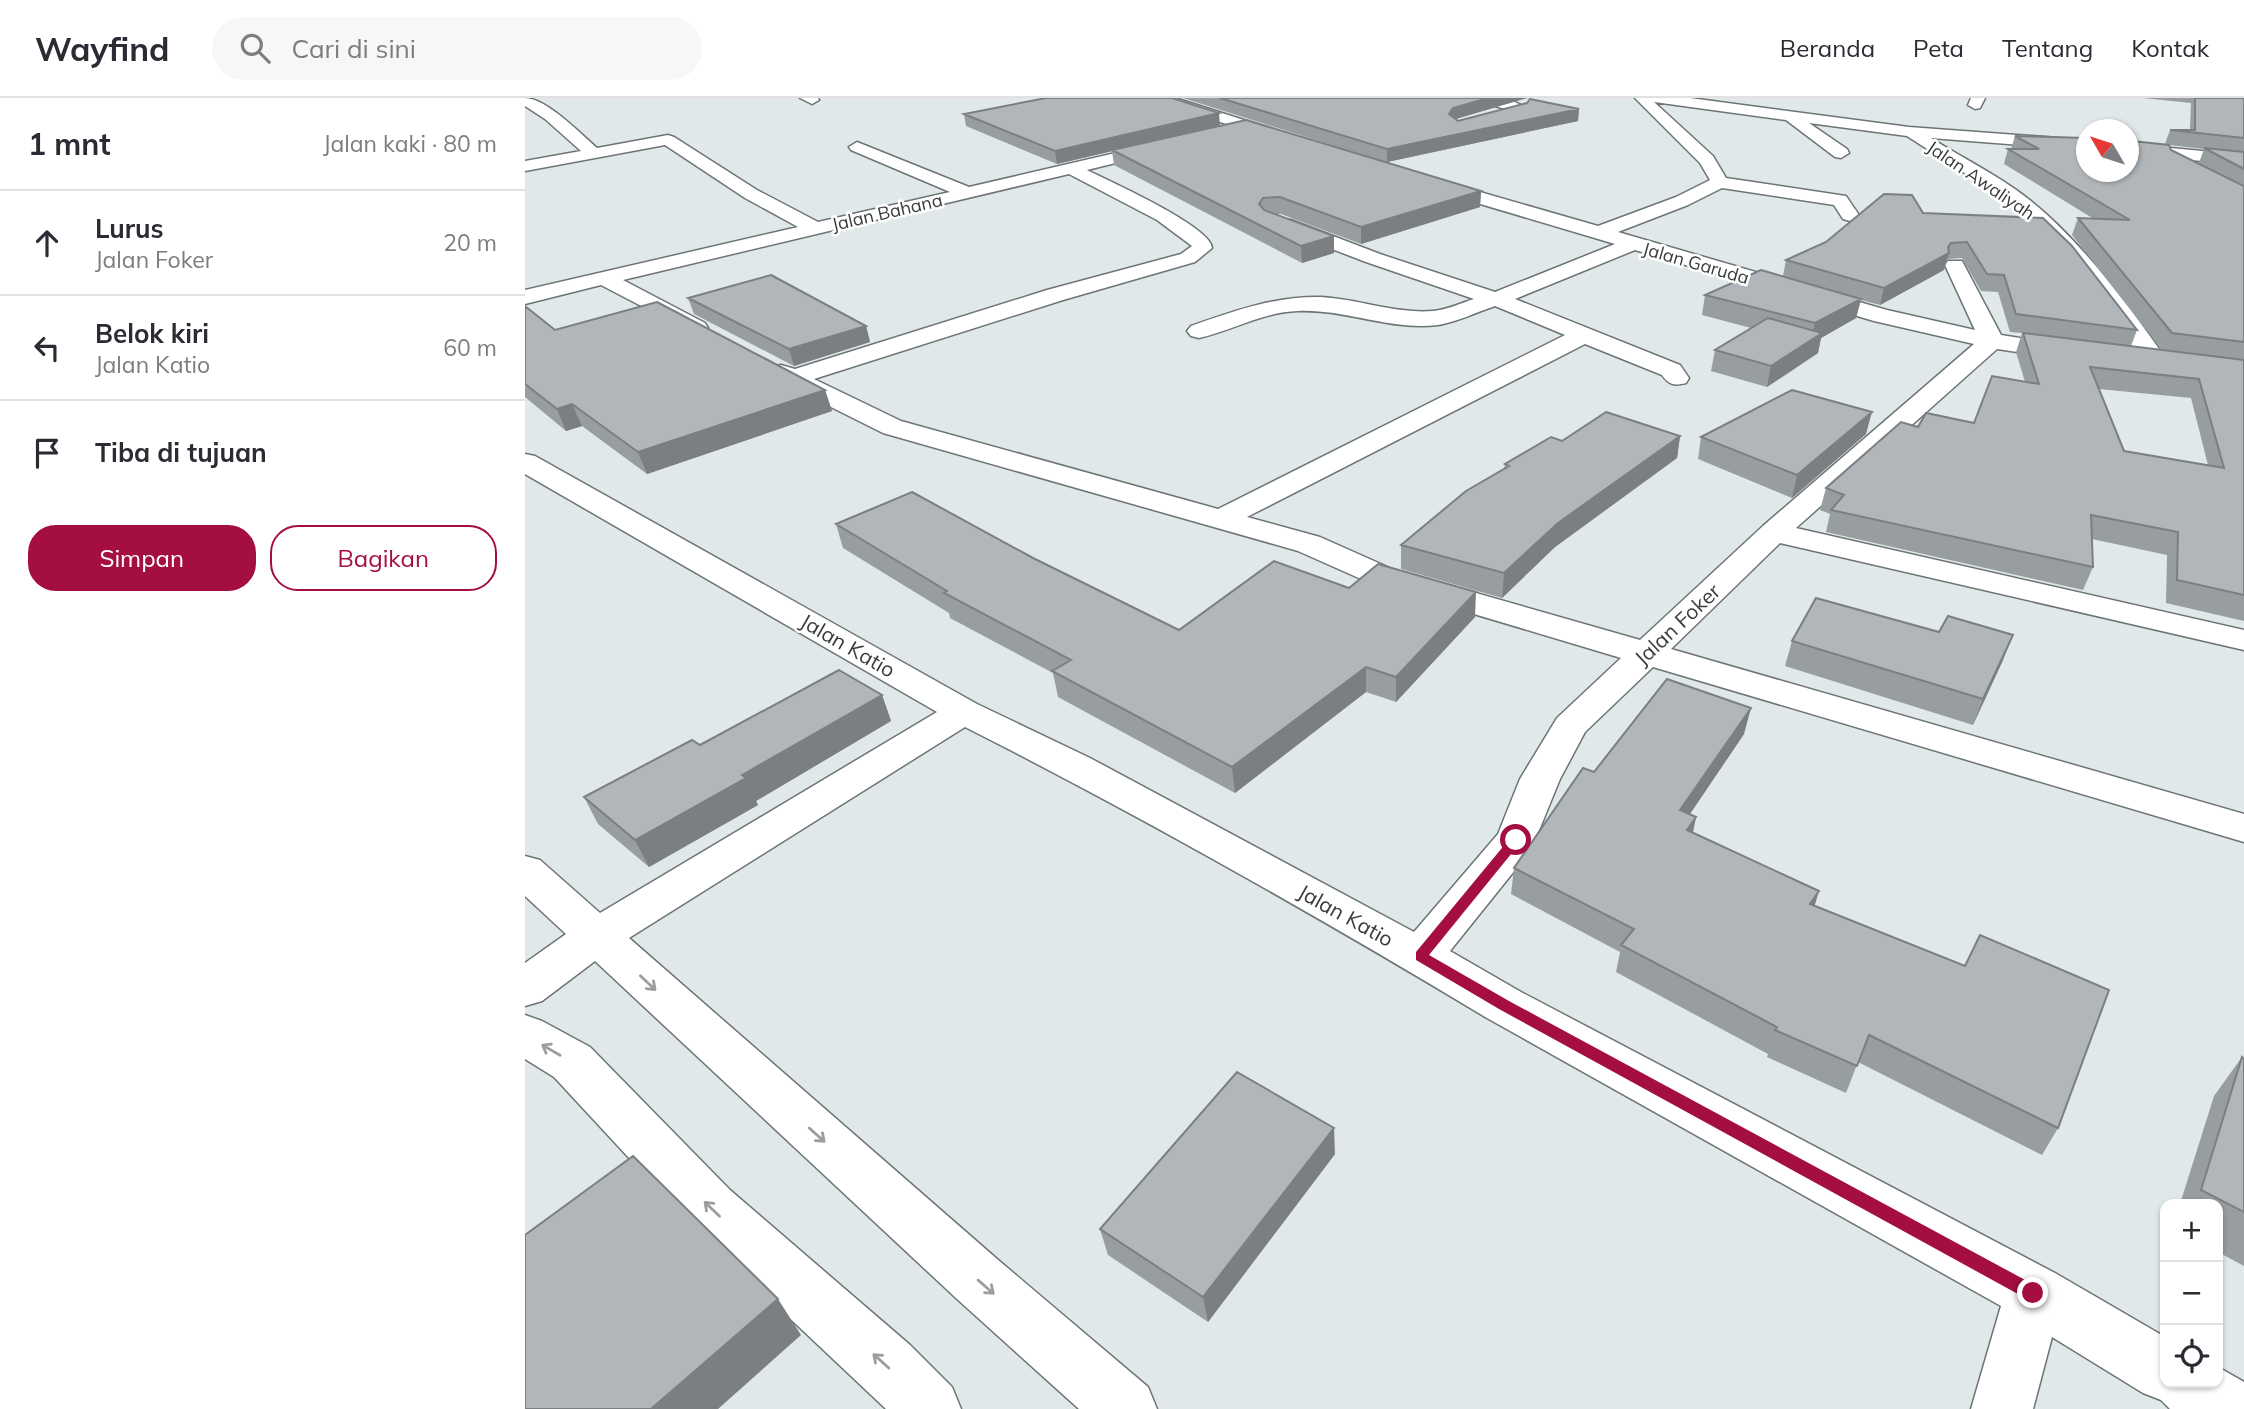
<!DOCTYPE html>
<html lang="id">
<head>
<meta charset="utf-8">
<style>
	body { margin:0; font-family:Mulish,sans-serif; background:#f7f7f7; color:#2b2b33 }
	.controls { position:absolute; right:21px; bottom:21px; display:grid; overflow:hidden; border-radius:14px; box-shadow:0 2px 5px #0004 }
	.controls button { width:63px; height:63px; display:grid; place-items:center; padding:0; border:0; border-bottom:2px solid #e1e1e2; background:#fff; color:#2b2b33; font:35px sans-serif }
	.compass { position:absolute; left:1551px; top:21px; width:63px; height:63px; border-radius:50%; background:#fff; box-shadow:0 2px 5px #0004; rotate:309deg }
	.stop { position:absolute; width:21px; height:21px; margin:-16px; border:5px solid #a50e43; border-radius:50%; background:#fff }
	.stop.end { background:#a50e43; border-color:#fff; box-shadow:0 2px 7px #0008 }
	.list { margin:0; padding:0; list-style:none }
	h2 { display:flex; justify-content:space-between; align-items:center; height:91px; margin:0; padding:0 28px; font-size:30px }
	h2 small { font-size:23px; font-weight:400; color:#7c7c81 }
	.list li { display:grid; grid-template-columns:46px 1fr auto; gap:21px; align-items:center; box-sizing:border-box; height:105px; padding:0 28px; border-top:2px solid #e1e1e2 }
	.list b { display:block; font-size:26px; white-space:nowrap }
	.list p { margin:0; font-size:23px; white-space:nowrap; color:#7c7c81 }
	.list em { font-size:23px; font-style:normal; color:#7c7c81 }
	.actions { display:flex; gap:14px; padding:21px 28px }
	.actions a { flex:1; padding:16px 0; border:2px solid #a50e43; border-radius:28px; text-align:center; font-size:24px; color:#a50e43 }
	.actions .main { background:#a50e43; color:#fff }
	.icon { flex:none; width:38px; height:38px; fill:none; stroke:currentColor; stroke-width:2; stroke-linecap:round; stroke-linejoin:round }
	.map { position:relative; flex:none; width:1719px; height:1311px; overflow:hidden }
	header { display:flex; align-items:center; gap:42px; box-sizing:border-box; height:98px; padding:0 35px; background:#fff; border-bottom:2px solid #e1e1e2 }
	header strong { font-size:33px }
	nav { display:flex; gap:38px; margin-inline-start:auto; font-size:24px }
	.search { width:490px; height:63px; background:#f7f7f7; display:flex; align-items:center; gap:18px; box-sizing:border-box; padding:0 24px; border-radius:38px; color:#7c7c81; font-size:26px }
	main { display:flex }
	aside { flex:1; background:#fff }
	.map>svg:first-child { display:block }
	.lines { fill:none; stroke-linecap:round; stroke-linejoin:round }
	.minor-casing { stroke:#6d7475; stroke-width:3 }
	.minor { fill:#fff; fill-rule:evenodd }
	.wall { fill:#989da0; fill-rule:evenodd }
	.shaded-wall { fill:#7c7f82 }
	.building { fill:#b1b6ba; stroke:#7c7f82; stroke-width:2; fill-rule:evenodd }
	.oneway { stroke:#9c9e9e }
	.route { fill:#a50e43 }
	.labels { text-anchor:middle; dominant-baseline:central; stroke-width:5; stroke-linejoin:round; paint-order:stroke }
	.far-street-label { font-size:18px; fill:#393c3c; stroke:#fff }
	.street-label { font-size:21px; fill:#393c3c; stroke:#fff }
</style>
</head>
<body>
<header>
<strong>Wayfind</strong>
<div class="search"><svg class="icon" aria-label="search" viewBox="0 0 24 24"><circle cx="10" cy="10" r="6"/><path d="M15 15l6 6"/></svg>Cari di sini</div>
<nav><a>Beranda</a><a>Peta</a><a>Tentang</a><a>Kontak</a></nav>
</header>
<main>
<aside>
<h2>1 mnt<small>Jalan kaki · 80 m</small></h2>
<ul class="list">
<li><svg class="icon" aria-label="ahead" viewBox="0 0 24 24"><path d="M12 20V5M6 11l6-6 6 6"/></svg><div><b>Lurus</b><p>Jalan Foker</p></div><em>20 m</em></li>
<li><svg class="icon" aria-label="left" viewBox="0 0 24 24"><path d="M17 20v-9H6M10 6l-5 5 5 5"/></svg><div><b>Belok kiri</b><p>Jalan Katio</p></div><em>60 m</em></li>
<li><svg class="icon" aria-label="arrive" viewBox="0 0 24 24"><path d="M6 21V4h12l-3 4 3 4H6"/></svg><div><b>Tiba di tujuan</b></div></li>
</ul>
<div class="actions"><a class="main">Simpan</a><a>Bagikan</a></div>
</aside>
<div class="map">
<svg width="1719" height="1311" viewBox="0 0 1719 1311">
	<rect width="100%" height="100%" fill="#e0e8e9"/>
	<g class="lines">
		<defs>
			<path id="minor" d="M0 0C21 0 56 36 72 50L143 37 149 39 232 92 293 124 425 94 326 52 324 49 332 44 444 89 638 44 644 46 646 49 644 52 562 72C584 83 687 129 687 150L670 164 538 202 289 281 376 323 693 411 1040 237 970 208C952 214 932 224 913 227 866 233 820 211 773 213 738 214 708 232 674 240L666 238 662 233 666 228C709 213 750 198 796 199 834 201 870 216 908 213 922 212 936 205 949 201L841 164 752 130 749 126 752 122H766L855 156 970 194 1090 146 898 89 895 85 898 81H910L1073 128 1151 99 1185 82 1175 65 1110 0H1165L1384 29 1562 42V52L1406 40C1437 60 1473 77 1502 100 1553 139 1607 211 1643 264L1640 269 1631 271 1622 269 1543 163 1489 107 1382 38 1284 25 1322 51 1324 55 1316 60 1310 59 1261 22 1129 4 1188 58 1201 80 1321 98 1334 117 1325 123 1318 121 1309 107 1197 90 1163 107 1093 134 1362 212 1450 232 1420 167 1423 163H1437L1476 237 1546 248 1554 250 1558 255 1554 260 1546 262 1472 251 1271 430 1719 532V552L1255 445 1146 551 1719 716V744L1128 569 1060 634 1035 681 1006 752 925 853 996 894 1530 1175 1640 1239V1285H1693V1269L1719 1284V1311H1645L1636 1302 1618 1295 1527 1239 1508 1311H1446L1476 1208 962 920C792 818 618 719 440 629L104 840 472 1161 623 1289 632 1311H554L432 1201 70 863 17 903 0 908V865L41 836 0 798V758L15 762 75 815 412 614 0 376V356L10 358 452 606 565 660 889 834 973 736 995 681 1032 620 1096 560 845 485 773 453 358 335 258 285 244 274 247 269 256 267 270 271 522 192 656 156 667 148 632 122 544 76 98 182 180 225 183 230 180 235 172 237 76 187 0 206V192L273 129 220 100 140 47 0 73V63L56 53 20 21 0 8ZM1110 152 1349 223 1449 246 1238 428 1115 542 867 471 795 439 722 419 1060 246 1137 277C1144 287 1149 288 1161 285L1164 280 1155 267 990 201Z
				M275 0H293L294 2 287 6Z
				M628 0H650L766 37 768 40 766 43H754L630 3Z
				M950 0C968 0 989 0 1002 11L995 15 952 3Z
				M1446 0H1460L1455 10 1450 11 1443 7Z
				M1604 46 1719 57V67L1604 56Z
				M0 917 17 923 65 949 205 1092 385 1247 427 1289 436 1311H361L167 1128 29 979 0 961Z"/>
		</defs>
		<use href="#minor" class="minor-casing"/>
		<use href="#minor" class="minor"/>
	</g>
	<path class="wall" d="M658 0H1002L931 21 933 23 1054 11 1053 23 862 64 956 93 955 109 836 146 756 116H750L809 155 777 165 589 67 587 53 532 66 441 28 439 16 695 27 860 64Z
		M1618 0H1719V523L1641 505 1642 457 1567 441 1568 469 1558 492 1301 434 1305 416 1295 412 1301 390 1393 329 1449 325 1500 284 1491 254 1497 235 1485 234 1473 194 1456 193 1437 160 1422 161 1419 172 1355 207 1336 202 1331 220 1296 240 1293 255 1242 289 1186 273 1190 252 1226 230 1177 217 1180 197 1258 178 1261 162 1398 115 1612 232 1606 248 1637 252 1547 137 1553 120 1569 121 1479 66 1483 51H1486L1490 38 1607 43 1640 46 1645 32H1665L1666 5ZM1644 47 1679 51 1674 65 1688 73 1646 52ZM1574 291 1666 300 1683 367 1599 353Z
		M163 200 341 228 345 244 269 268 169 216Z
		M0 208 30 232 300 292 307 313 122 376 57 328 41 333 0 299Z
		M1341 336 1267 400 1173 361 1176 339Z
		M1155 338 1152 360 1030 449 977 500 876 471V447L979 371 980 366 1037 343Z
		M311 426 508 460 654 532 824 490 950 519 871 604 841 594 710 695 533 599 528 575 425 520 424 515 318 450Z
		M1267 543 1478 562 1448 627 1260 568Z
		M357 597 366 623 231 703 233 707 124 769 73 726 59 699Z
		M1219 636 1165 716 1171 719 1168 735 1290 808 1533 1030 1517 1057 1333 964 1321 995 1242 959 1243 956 1091 874 1095 854 986 796 989 770 1069 674Z
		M1717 959 1719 961V1168L1693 1154V1106H1655L1689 998Z
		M810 1056 683 1224 583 1157 575 1131Z"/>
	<path class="shaded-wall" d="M963 0H1002L927 22 924 16 928 10Z
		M1054 11 1053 23 862 64V51Z
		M694 15 695 28 532 66 530 53Z
		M956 93 955 109 836 146V129Z
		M809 138V155L777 165 776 148Z
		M1426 145 1422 156 1424 155 1419 172 1355 207 1359 190 1423 149Z
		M1336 201 1331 220 1296 240 1293 255 1242 289 1246 268 1286 242 1290 225Z
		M341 228 345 244 269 268 264 251Z
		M300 292 307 313 122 376 113 354Z
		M47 306 57 328 41 333 32 311Z
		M1347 314 1341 336 1267 400 1272 377Z
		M1155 338 1152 360 1030 449 977 500 979 475 1033 425Z
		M951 494 950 519 871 604V579Z
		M1488 537 1478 562 1448 627 1458 601Z
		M841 569V594L710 695 707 669Z
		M357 597 366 623 231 703 233 707 124 769 110 742 217 677Z
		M1226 610 1219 636 1150 738 1155 712Z
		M1171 719 1165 745 1162 732Z
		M1294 793 1286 820 1285 806Z
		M809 1030 810 1056 683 1224 678 1199Z
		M253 1201 276 1237 193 1311H126Z"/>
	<path class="building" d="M521 0H647L694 15 530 53 439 16Z
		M695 0H963L928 10 924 16 933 23 1002 5 1005 1 1054 11 862 51Z
		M1670 0H1719V40L1645 32H1670Z
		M721 22 956 93 836 129 755 99 738 100 734 106 739 112 809 138 776 148 587 52Z
		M1604 34H1606L1607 43 1644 47 1646 52 1719 88V244L1647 235 1553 120 1605 122 1483 51H1514L1490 38 1562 40V74H1604Z
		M1679 50 1719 54V71Z
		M1359 96 1387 97 1398 115 1518 120 1547 148 1612 232 1491 216 1479 177 1462 176 1442 144 1426 145 1423 149 1424 155 1359 190 1261 162 1301 144Z
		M1236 172 1336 201 1290 225 1180 197Z
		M246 177 341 228 264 251 163 200Z
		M132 204 300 292 113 354 47 306 32 311 0 286V208L30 232Z
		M1243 220 1297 235 1246 268 1190 252Z
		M1498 235 1719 262V497L1652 482 1653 434 1566 417 1568 469 1306 412 1319 397 1301 390 1376 324 1393 329 1401 315 1449 325 1467 278 1514 286ZM1565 269 1674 281 1699 370 1599 353Z
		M1267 292 1347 314 1272 377 1176 339Z
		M1081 314 1155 338 1033 425 979 475 876 447 941 393 984 368 980 366 1026 339 1037 343Z
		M387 394 508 460 654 532 749 463 824 490 853 466 951 494 871 579 841 569 707 669 527 573 546 562 419 495 422 493 311 426Z
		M1291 500 1414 534 1423 518 1488 537 1458 601 1267 543Z
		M314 572 357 597 217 677 221 680 110 742 59 699 167 642 175 647Z
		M1142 581 1226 610 1155 712 1171 719 1162 732 1294 793 1285 806 1440 868 1455 837 1584 892 1533 1030 1344 937 1332 968 1250 932 1252 929 1096 847 1109 831 989 770 1058 670 1069 674Z
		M1717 959 1719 961V1114L1676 1092Z
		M712 974 809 1030 678 1199 575 1131Z
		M108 1058 253 1201 126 1311H0V1137Z"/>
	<defs><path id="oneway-shaft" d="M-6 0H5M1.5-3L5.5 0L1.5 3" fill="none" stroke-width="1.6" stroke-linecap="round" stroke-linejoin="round" transform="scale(1.75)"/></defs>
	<g class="oneway">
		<use href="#oneway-shaft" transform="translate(123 885) rotate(43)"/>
		<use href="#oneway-shaft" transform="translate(26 952) rotate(-150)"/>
		<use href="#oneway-shaft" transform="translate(292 1037) rotate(42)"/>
		<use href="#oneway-shaft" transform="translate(187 1111) rotate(-136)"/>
		<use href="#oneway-shaft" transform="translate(461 1189) rotate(41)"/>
		<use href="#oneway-shaft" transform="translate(356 1263) rotate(-138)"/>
	</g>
	<path class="route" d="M991 738 997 742 995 745 904 857 984 903 1515 1190 1517 1195 1515 1201 1508 1204 1502 1201 974 911 891 862V854L986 739Z"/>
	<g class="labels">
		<g class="far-street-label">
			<text transform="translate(1456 82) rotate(34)">Jalan Awaliyah</text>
			<text transform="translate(362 114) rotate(-13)">Jalan Bahana</text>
			<text transform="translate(1171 165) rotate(16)">Jalan Garuda</text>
		</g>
		<g class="street-label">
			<text transform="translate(1152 526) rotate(-43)">Jalan Foker</text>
			<text transform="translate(323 547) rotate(30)">Jalan Katio</text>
			<text transform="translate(821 817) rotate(29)">Jalan Katio</text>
		</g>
	</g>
</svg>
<div class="controls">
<button>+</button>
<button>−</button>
<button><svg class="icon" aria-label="locate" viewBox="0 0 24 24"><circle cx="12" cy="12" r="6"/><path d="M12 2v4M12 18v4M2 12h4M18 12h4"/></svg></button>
</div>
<svg class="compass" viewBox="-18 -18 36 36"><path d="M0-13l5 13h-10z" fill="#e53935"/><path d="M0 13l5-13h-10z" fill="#7c7c81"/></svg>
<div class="stop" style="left:991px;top:742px"></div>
<div class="stop end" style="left:1508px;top:1195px"></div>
</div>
</main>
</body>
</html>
